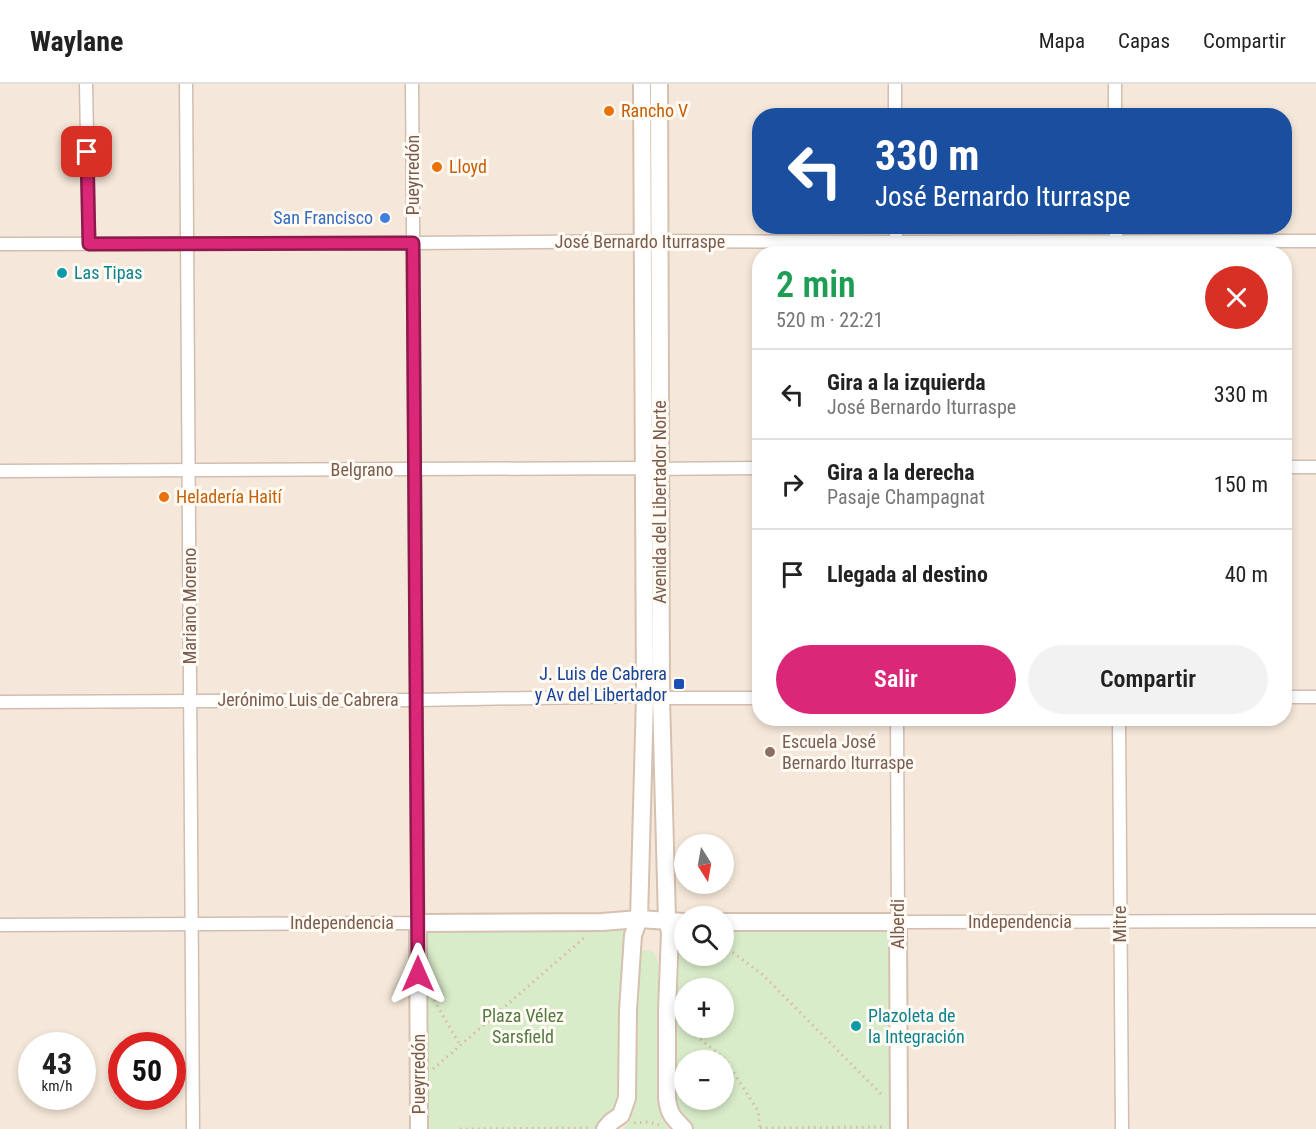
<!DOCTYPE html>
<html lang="es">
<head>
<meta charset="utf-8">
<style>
  :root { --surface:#fff; --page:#f2f2f2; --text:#222; --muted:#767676; --line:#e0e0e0; --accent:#db2777 }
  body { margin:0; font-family:"Roboto Condensed",sans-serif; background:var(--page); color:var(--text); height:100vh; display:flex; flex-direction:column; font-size:22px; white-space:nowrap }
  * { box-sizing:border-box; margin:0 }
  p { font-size:20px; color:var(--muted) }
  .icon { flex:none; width:33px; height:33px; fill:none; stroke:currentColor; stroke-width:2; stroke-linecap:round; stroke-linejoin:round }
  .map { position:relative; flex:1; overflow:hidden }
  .drawer { position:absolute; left:752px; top:162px; width:540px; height:480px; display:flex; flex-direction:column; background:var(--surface); border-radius:24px; box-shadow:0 3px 9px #0003 }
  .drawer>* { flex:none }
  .top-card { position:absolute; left:752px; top:24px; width:540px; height:126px; border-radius:24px; box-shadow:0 3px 9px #0003; background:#1a4fa0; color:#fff; overflow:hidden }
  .needle { width:39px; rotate:169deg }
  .controls { position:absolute; left:674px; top:750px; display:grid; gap:12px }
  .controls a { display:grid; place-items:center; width:60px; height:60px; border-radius:50%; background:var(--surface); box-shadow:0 3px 9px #0003; font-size:30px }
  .speed { position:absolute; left:18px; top:948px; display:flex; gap:12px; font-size:30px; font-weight:700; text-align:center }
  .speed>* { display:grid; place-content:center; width:78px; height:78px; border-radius:50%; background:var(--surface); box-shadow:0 3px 9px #0003; line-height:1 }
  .speed small { font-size:15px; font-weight:400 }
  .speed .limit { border:9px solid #d22; background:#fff; color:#111 }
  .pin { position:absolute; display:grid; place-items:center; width:51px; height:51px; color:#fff; margin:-26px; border-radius:12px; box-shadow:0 3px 9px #0006 }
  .me { position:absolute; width:66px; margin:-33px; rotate:0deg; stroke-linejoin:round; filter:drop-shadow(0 0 4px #0008) }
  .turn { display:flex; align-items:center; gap:21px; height:126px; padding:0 24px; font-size:27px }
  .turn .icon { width:78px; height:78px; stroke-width:2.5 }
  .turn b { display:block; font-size:42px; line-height:51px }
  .round { display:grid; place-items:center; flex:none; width:63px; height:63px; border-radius:32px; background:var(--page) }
  .overview { display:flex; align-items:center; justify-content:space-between; height:102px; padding:0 24px }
  h1 { font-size:36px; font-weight:600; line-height:45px; color:#1e9e55 }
  .primary-button { display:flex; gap:12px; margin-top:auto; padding:12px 24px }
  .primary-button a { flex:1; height:69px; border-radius:36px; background:var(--accent); color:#fff; font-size:24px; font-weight:600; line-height:69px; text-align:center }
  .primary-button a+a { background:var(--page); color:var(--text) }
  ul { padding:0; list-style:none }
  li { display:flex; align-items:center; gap:18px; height:90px; padding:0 24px; border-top:2px solid var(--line) }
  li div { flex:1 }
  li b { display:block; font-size:22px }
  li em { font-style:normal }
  header { display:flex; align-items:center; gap:36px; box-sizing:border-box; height:84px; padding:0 30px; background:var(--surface); border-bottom:2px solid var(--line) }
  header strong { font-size:28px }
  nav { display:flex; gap:33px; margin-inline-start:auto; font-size:21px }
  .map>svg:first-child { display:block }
</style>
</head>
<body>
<header>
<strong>Waylane</strong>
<nav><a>Mapa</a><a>Capas</a><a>Compartir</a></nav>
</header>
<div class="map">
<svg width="1316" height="1045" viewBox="0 0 1316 1045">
  <rect width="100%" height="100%" fill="#fdf6ec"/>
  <!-- residential -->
  <path fill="#f5e8da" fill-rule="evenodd" d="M0 0H1316V1045H0ZM759 32H1284V142H759ZM759 170H1284V634H759ZM684 760H723V800H684ZM684 832H723V872H684ZM684 904H723V944H684ZM32 962H82V1012H32ZM122 962H172V1012H122ZM684 976H723V1016H684Z"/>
  <!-- green -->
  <g fill="#d8ecc9" fill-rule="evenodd">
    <polygon points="639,835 627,1014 605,1045 419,1045 418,839"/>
    <path d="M676 837 684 838V872H723V838H898L899 1045H684L674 1035ZM684 904H723V944H684ZM684 976H723V1016H684Z"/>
    <polygon points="646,866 653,868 658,876 659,1017 664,1038 668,1045 623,1045 630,1036 635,1017 634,879 638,868"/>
  </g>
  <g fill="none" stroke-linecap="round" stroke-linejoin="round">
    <defs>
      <g id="street">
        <polyline points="86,0 89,160"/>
        <polyline points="186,0 193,1045"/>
        <polyline points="895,0 895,32"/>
        <polyline points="1115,0 1115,32"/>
        <polyline points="896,142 896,170"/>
        <polyline points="1116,142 1116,170"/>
        <polyline points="0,160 413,159 643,157 896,158 1316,157"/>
        <polyline points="1284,383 1316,383"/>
        <polyline points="0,387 644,384 646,385 759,384"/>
        <polyline points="1284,613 1316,613"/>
        <polyline points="0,618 416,616 645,612 661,614 759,614"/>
        <polyline points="897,634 898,838 1316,837"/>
        <polyline points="1119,634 1122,1045"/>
        <polyline points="0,841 418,839 412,0"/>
      </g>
      <g id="secondary">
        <path d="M659 0 661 614 667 836 670 848 667 927V1014C669 1031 673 1033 684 1045"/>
        <polyline points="723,838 898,838 899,1045"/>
        <polyline points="419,1045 418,839 602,838 639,835 684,838"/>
        <polyline points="605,1045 611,1038 621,1031 627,1014 628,926 633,851 639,835 645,612 642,0"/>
      </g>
    </defs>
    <!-- street casing -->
    <use href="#street" stroke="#d1beb0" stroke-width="15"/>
    <!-- secondary casing -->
    <use href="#secondary" stroke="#d6c0b0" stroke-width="20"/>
    <!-- path -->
    <g stroke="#d9b8a5" stroke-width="3" stroke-dasharray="1.5 4.5" stroke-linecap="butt">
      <polyline points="723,861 763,891 883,1012"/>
      <polyline points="434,916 460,961"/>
      <polyline points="686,944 725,975 758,1027 760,1043"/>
      <polyline points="433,985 585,853"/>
      <polyline points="634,1039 646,1038 660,1041"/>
      <polyline points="760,1044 884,1043"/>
      <polyline points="460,1045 592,1044"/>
    </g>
    <!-- street -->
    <use href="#street" stroke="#fff" stroke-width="12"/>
    <!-- secondary -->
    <use href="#secondary" stroke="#fff" stroke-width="16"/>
  </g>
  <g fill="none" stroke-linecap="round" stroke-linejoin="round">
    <defs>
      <polyline id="route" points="87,68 89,160 413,159 418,890"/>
    </defs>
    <!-- route casing -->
    <use href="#route" stroke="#8e194d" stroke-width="15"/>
    <!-- route -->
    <use href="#route" stroke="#db2777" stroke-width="10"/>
  </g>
  <!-- markers -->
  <g fill="#e8710a" stroke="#fffaf3" stroke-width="2">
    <circle cx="609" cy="27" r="6"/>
    <circle cx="437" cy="83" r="6"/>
    <circle cx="164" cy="413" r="6"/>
  </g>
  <circle fill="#3f7fe0" stroke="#fffaf3" stroke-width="2" cx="385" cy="134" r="6"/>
  <g fill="#0f9aa8" stroke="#fffaf3" stroke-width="2">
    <circle cx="62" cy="189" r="6"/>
    <circle cx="856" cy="942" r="6"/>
  </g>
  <rect fill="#1a4fb4" stroke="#fffaf3" stroke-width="2" x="673" y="594" width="12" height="12" rx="3"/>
  <circle fill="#8d6e63" stroke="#fffaf3" stroke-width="2" cx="770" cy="668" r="6"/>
  <g text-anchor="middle" stroke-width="6" stroke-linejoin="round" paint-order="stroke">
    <!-- food labels -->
    <g font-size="18" fill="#c56008" stroke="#fffaf3" text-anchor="start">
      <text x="621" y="33">Rancho V</text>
      <text x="449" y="89">Lloyd</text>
      <text x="176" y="419">Heladería Haití</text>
    </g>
    <!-- street labels -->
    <g font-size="18" fill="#7a5c4d" stroke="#fffaf3">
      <text transform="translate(413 91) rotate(-90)" y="6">Pueyrredón</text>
      <text x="640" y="164">José Bernardo Iturraspe</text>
      <text x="362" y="392">Belgrano</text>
      <text transform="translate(660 418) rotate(-90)" y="6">Avenida del Libertador Norte</text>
      <text transform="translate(190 522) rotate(-90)" y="6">Mariano Moreno</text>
      <text x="308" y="622">Jerónimo Luis de Cabrera</text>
      <text x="1020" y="844">Independencia</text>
      <text x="342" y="845">Independencia</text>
      <text transform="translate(898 840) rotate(-90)" y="6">Alberdi</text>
      <text transform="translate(1120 840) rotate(-90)" y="6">Mitre</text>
      <text transform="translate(419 990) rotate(-90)" y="6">Pueyrredón</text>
    </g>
    <!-- shop labels -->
    <g font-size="18" fill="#366cbe" stroke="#fffaf3" text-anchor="end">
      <text x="373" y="140">San Francisco</text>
    </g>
    <!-- culture labels -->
    <g font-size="18" fill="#0d838f" stroke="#fffaf3" text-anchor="start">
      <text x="74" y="195">Las Tipas</text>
      <text x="868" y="938">Plazoleta de<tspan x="868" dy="21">la Integración</tspan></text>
    </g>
    <!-- transit labels -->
    <g font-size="18" fill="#164399" stroke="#fffaf3" text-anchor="end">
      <text x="667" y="596">J. Luis de Cabrera<tspan x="667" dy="21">y Av del Libertador</tspan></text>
    </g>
    <!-- education labels -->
    <g font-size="18" fill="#785e54" stroke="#fffaf3" text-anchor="start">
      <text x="782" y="664">Escuela José<tspan x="782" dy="21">Bernardo Iturraspe</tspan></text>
    </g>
    <!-- park labels -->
    <g font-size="18" fill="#537a41" stroke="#fffaf3">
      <text x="523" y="938">Plaza Vélez<tspan x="523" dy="21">Sarsfield</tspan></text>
    </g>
  </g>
</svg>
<div class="controls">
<a><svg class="needle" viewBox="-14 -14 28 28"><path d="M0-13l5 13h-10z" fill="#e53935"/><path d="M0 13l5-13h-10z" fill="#767676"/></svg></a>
<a><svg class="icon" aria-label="search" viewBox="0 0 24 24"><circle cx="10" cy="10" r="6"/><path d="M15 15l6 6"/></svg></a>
<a>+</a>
<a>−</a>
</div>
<div class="speed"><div>43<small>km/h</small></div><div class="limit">50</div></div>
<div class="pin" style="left:87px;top:68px;background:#d93025"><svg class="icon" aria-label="arrive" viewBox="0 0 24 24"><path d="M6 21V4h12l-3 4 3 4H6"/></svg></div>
<svg class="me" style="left:418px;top:890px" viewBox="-20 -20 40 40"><path d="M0-17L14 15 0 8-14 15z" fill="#db2777" stroke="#fff" stroke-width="4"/></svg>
<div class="top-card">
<div class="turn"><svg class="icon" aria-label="left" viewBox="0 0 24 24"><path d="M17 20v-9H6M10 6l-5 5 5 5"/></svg><div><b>330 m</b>José Bernardo Iturraspe</div></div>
</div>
<section class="drawer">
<div class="overview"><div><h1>2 min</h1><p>520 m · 22:21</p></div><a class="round" style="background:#d93025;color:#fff"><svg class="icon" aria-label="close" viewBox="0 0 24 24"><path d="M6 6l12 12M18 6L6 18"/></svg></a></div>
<ul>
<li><svg class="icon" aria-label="left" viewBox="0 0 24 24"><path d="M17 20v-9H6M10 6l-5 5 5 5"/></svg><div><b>Gira a la izquierda</b><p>José Bernardo Iturraspe</p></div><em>330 m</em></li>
<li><svg class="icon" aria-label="right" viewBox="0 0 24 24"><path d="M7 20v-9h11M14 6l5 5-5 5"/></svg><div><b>Gira a la derecha</b><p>Pasaje Champagnat</p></div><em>150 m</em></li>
<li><svg class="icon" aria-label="arrive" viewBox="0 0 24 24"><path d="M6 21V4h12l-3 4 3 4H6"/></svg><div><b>Llegada al destino</b></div><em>40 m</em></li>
</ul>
<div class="primary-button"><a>Salir</a><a>Compartir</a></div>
</section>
</div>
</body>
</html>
